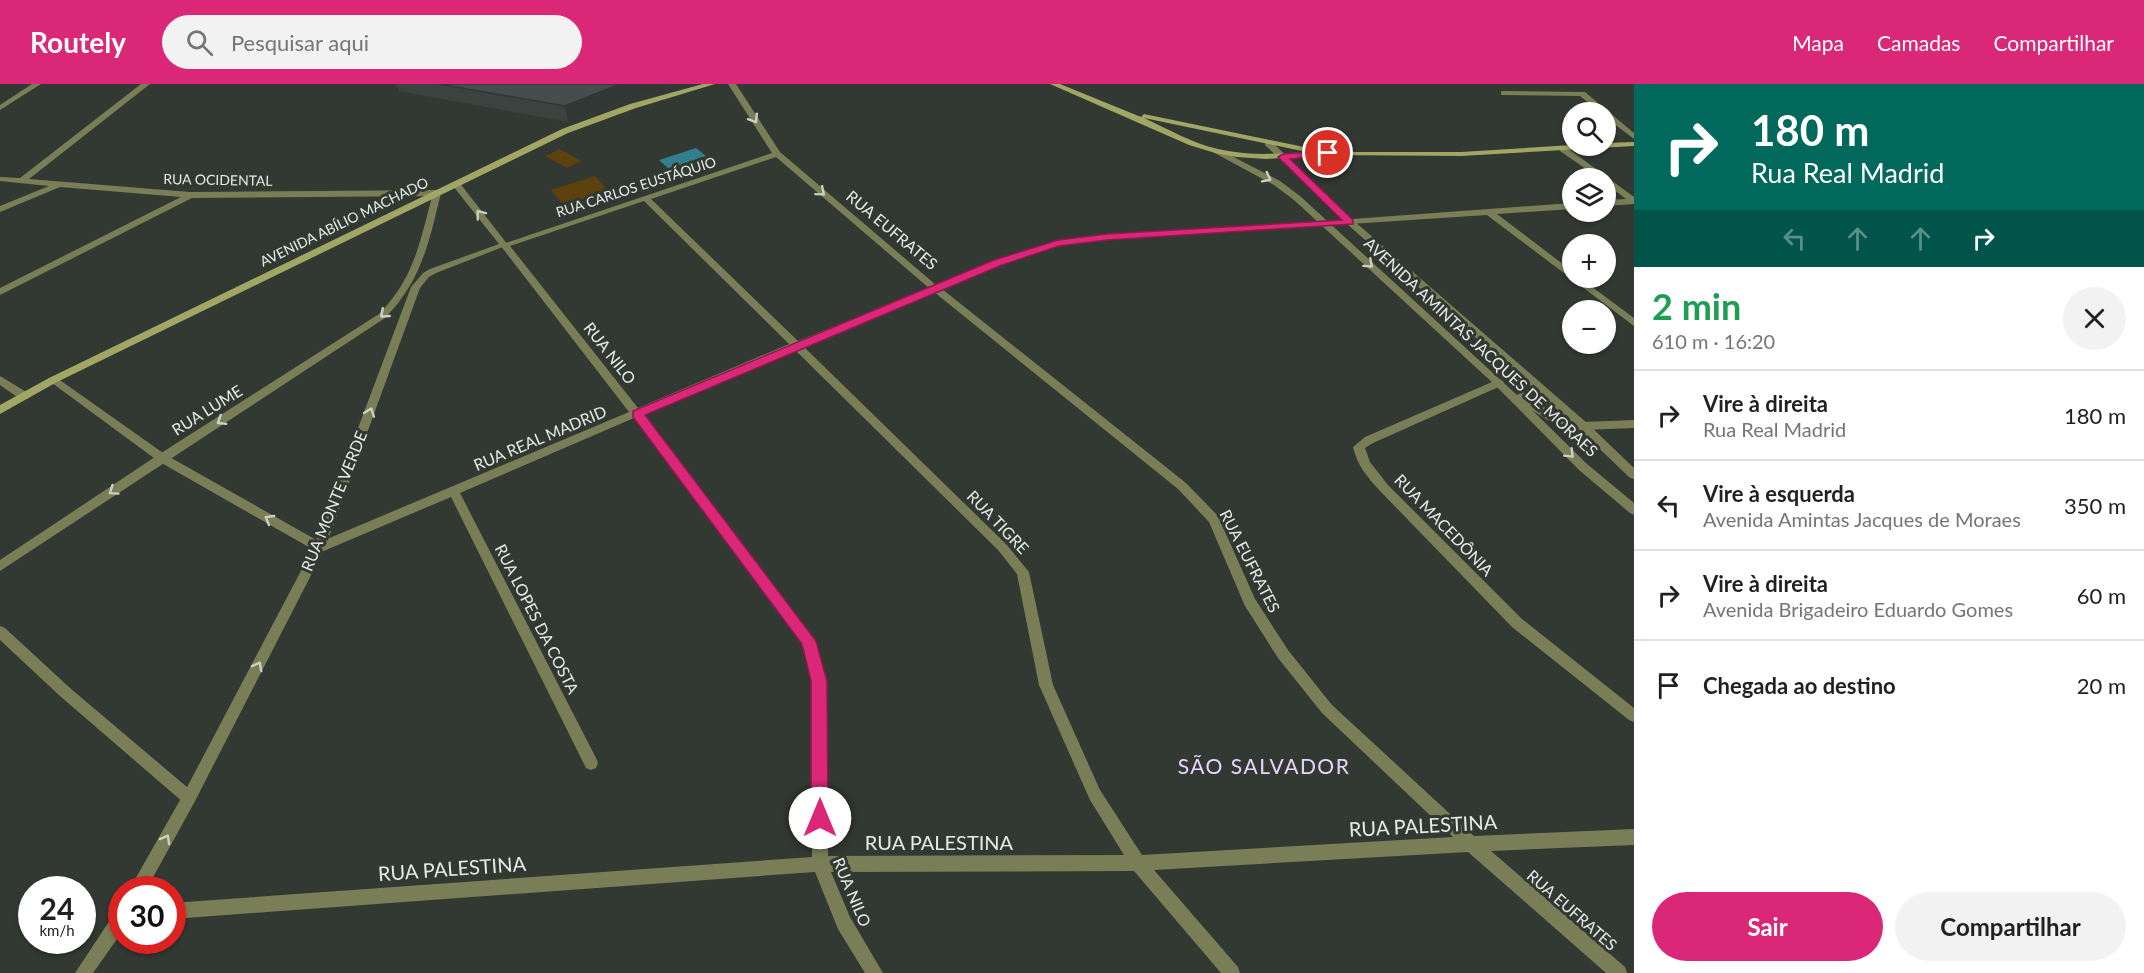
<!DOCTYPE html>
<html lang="pt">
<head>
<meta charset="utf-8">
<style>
  :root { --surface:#fff; --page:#f2f2f2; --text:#202124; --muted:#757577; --line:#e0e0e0; --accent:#db2777 }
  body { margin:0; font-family:Lato,sans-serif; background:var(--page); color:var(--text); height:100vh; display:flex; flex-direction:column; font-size:22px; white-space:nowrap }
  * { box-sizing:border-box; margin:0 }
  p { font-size:20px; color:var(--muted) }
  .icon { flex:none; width:33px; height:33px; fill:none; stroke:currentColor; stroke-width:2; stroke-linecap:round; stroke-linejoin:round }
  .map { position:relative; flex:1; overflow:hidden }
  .panel { display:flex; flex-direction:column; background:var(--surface); width:510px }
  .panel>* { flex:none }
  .top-card { background:#00695c; color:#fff; overflow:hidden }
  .buttons { position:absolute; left:1562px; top:18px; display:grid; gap:12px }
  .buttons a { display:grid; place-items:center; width:54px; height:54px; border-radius:50%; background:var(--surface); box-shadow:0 2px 4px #0004; font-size:30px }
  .speed { position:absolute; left:18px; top:792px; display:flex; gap:12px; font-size:30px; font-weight:700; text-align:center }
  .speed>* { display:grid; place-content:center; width:78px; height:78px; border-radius:50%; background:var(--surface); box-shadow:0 2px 4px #0004; line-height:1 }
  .speed small { font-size:15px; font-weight:400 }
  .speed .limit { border:9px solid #d22; background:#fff; color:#111 }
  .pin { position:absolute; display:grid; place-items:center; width:51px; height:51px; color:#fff; margin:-26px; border:3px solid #fff; border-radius:50%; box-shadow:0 2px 6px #0007 }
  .me { position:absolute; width:66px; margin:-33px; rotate:0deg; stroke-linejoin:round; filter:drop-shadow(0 0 4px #0008) }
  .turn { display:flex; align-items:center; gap:21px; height:126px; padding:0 18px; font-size:27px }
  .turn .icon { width:78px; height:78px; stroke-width:2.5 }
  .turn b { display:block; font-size:42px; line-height:51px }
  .lanes { display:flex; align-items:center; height:57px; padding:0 18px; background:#0003; justify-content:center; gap:30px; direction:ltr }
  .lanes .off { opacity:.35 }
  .round { display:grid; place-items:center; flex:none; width:63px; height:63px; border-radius:32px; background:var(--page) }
  .head { display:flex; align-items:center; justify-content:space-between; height:102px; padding:0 18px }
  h1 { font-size:36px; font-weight:700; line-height:45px; color:#1e9e55 }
  .primary-button { display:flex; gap:12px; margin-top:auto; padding:12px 18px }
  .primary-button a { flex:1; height:69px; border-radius:36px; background:var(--accent); color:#fff; font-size:24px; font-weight:700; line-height:69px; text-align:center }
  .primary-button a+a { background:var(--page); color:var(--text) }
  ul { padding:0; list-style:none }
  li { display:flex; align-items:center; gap:18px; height:90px; padding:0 18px; border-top:2px solid var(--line) }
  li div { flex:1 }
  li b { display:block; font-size:22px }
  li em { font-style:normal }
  header { display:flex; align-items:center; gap:36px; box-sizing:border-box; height:84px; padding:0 30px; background:var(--accent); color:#fff }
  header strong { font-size:28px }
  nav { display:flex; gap:33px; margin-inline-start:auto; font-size:21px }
  .search { width:420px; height:54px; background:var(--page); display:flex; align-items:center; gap:15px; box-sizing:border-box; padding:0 21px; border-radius:33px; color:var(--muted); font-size:22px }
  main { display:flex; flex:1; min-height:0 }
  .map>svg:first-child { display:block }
</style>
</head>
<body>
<header>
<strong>Routely</strong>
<div class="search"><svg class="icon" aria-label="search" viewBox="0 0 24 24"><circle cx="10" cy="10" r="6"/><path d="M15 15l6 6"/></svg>Pesquisar aqui</div>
<nav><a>Mapa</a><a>Camadas</a><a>Compartilhar</a></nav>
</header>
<main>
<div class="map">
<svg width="1634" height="889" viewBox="0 0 1634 889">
  <rect width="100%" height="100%" fill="#323832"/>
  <!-- green -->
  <g fill="#5c420c">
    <polygon points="560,65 581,77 567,84 545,72"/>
    <polygon points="595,92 608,107 563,121 551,106"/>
  </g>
  <!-- water -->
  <polygon fill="#32808d" points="696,64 706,72 669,85 659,76"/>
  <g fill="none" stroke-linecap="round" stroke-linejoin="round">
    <!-- minor -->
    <g fill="#7a7e56" fill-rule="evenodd">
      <polygon points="32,0 41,0 0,26 0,21"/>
      <polygon points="141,0 150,0 29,95 190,108 437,106 441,109 437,112 192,114 0,211 0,204 181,113 60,103 0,128 0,122 49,102 0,97 0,93 20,94"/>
      <path d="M728 0H736L780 68 936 201 995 177 1058 156 1107 150 1325 137 1572 119V125L1497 130 1572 187V194H1580L1634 234V242L1487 131 1107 156 1059 162 1001 181 942 205 1186 399 1218 432 1255 515 1288 566 1332 621 1474 752 1634 745V761L1491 767 1625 883 1627 889H1606L1468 768 1154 786 1238 883 1240 889H1221L1134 787 831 788 850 833 883 889H865L838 845 815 788 172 835V819L812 773V597L802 559 634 334 460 409 596 674 598 679 596 684 591 686 586 684 451 413 319 469 158 377 48 296 53 292 57 294 166 371 320 458 629 328 500 161 772 69ZM776 73 929 204 798 257 651 115ZM644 117 789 260 638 324 510 162ZM934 208 1178 405 1209 438 1245 522 1278 574 1322 629 1453 753 1142 771 1100 706 1053 601 1029 488 1006 460 803 262ZM794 265 998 466 1017 490 1039 601 1090 716 1124 771 828 772 826 597 815 557 643 330Z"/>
      <polygon points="1501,7 1585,8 1634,49 1634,55 1605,33 1605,28 1600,28 1580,12 1504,11 1501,11"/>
      <polygon points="1560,63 1566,63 1634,113 1634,120 1605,122 1605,116 1626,115 1605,99 1605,94 1599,94 1560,67"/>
      <polygon points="0,292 28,309 29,312 28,315 20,315 0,301"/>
      <path d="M1499 295 1503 297 1504 299 1503 301 1373 359 1365 364 1370 378 1388 401 1522 535 1634 624V638L1629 636 1512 543 1380 407C1368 394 1357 381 1353 363L1365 353Z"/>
      <polygon points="1634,336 1634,344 1583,346 1578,342 1583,338"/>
      <polygon points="0,542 5,544 70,604 194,709 196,714 194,719 189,721 184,719 60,612 0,556"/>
    </g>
    <!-- tertiary -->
    <g fill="#7a7e56" fill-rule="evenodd">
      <polygon points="1265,57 1271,57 1353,136 1587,339 1634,384 1634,395 1630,394 1580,346 1552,339 1532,326 1587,380 1634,419 1634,431 1630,429 1579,386 1495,301 1294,116 1274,101 1211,67 1218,65 1280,97 1300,112 1517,311 1522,308 1526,309 1553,330 1570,337 1347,140 1265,61"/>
      <polygon points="453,98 459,98 508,161 436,189 429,193 420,204 325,464 194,719 146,806 129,806 184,709 313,464 411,203 423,189 430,185 499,160 453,102"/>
      <path d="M437 106 441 109C429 158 422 196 385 234L0 487V476L158 371 379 230C415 193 420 157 433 109Z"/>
      <polygon points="122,825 122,848 93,889 75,889 116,827"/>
    </g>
    <!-- secondary -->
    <g fill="#a1a664" fill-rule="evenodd">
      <polygon points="703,0 715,0 636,24 568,49 57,298 0,330 0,321 49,294 562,45 630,20"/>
      <path d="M1050 0H1060L1141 33 1144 30 1309 64H1312V68H1461L1572 61 1605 62V59L1634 58V62L1461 72 1328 71 1266 75 1236 73 1215 69 1189 61ZM1144 34 1307 68C1277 70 1247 72 1218 65 1192 59 1168 45 1144 34Z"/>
    </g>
  </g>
  <!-- wall -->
  <polygon fill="#3b4341" points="396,0 680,0 629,12 568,38 399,7"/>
  <!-- shaded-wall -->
  <polygon fill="#303735" points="620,0 680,0 629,12 568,38 565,22"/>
  <!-- building -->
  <polygon fill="#454e4c" stroke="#303735" stroke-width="1.5" points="439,0 620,0 565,22"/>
  <!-- one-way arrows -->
  <defs><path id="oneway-chevron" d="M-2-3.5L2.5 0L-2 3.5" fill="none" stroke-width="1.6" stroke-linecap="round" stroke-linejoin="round" transform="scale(1.5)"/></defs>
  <g stroke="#ccd0c3">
    <use href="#oneway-chevron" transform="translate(754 35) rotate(58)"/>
    <use href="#oneway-chevron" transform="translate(1267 94) rotate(27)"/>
    <use href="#oneway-chevron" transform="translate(821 108) rotate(40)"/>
    <use href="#oneway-chevron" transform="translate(480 130) rotate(-128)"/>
    <use href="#oneway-chevron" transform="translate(1369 180) rotate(42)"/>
    <use href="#oneway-chevron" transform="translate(384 230) rotate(139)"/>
    <use href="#oneway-chevron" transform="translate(370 328) rotate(-70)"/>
    <use href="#oneway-chevron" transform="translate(221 337) rotate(148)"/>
    <use href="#oneway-chevron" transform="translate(1570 370) rotate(45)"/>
    <use href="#oneway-chevron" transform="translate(113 407) rotate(146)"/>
    <use href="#oneway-chevron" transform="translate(269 435) rotate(-150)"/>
    <use href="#oneway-chevron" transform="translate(258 582) rotate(-62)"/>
    <use href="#oneway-chevron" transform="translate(166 755) rotate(-61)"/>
  </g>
  <!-- route -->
  <polygon fill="#db2777" stroke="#8e194d" stroke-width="1.5" points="1328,67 1331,68 1331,71 1290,75 1353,136 1353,140 1107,156 1059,162 1002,181 645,331 816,557 827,597 828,734 826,740 820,743 814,740 811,734 811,597 802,560 633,333 633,327 994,176 1058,156 1107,150 1342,136 1278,73 1283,70"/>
  <g text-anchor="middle" stroke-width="6" stroke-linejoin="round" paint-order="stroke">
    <!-- far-street labels -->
    <g font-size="14" fill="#e7ebe7" stroke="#323832">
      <text transform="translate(218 96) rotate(1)" y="5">RUA OCIDENTAL</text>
      <text transform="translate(636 103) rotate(-18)" y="5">RUA CARLOS EUSTÁQUIO</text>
      <text transform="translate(344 138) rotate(-26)" y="5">AVENIDA ABÍLIO MACHADO</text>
    </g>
    <!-- street labels -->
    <g font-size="16" fill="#e7ebe7" stroke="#323832">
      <text transform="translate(892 146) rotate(40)" y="6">RUA EUFRATES</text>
      <text transform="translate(1481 263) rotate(43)" y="6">AVENIDA AMINTAS JACQUES DE MORAES</text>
      <text transform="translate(610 269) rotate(52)" y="6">RUA NILO</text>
      <text transform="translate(207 326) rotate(-32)" y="6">RUA LUME</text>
      <text transform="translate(540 354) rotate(-23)" y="6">RUA REAL MADRID</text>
      <text transform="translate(334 417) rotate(-68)" y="6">RUA MONTE VERDE</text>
      <text transform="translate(998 438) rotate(46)" y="6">RUA TIGRE</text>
      <text transform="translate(1444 441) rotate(46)" y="6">RUA MACEDÔNIA</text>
      <text transform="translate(1250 477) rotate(63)" y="6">RUA EUFRATES</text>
      <text transform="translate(537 535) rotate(63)" y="6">RUA LOPES DA COSTA</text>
      <text transform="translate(852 808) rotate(67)" y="6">RUA NILO</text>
      <text transform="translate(1572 826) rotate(41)" y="6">RUA EUFRATES</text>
    </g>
    <!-- near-street labels -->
    <g font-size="20" fill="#e7ebe7" stroke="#323832">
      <text transform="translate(1423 742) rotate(-3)" y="7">RUA PALESTINA</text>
      <text x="939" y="766">RUA PALESTINA</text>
      <text transform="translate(452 785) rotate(-4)" y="7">RUA PALESTINA</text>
    </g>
    <!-- near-neighbourhood labels -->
    <g font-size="21" letter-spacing="1.5" fill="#e9d4fe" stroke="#323832">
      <text x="1264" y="690">SÃO SALVADOR</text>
    </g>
  </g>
</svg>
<div class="buttons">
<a><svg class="icon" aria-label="search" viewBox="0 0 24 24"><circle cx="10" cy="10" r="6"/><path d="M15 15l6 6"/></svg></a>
<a><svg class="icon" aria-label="layers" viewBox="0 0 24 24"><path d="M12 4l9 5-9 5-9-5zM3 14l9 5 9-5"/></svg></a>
<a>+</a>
<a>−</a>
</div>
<div class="speed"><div>24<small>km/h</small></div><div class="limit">30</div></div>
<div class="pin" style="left:1328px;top:69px;background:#d93025"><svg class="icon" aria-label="arrive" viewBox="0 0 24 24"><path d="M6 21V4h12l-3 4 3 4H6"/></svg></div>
<svg class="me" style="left:820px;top:734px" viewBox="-20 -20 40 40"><circle r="19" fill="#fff"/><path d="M0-13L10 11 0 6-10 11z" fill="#db2777"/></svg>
</div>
<section class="panel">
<div class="top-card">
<div class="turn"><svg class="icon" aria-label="right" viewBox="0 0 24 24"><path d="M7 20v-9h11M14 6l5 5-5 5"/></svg><div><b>180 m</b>Rua Real Madrid</div></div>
<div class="lanes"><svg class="icon off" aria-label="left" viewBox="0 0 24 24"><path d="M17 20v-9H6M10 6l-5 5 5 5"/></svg><svg class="icon off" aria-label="ahead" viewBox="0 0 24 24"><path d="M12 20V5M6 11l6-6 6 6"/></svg><svg class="icon off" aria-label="ahead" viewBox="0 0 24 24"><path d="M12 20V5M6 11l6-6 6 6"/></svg><svg class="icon" aria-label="right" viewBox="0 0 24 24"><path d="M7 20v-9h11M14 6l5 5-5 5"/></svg></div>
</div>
<div class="head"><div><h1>2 min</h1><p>610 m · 16:20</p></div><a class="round"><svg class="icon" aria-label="close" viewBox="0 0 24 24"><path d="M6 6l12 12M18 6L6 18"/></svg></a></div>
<ul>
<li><svg class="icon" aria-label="right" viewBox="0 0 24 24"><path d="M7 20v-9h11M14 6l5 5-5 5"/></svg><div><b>Vire à direita</b><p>Rua Real Madrid</p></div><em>180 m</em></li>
<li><svg class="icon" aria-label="left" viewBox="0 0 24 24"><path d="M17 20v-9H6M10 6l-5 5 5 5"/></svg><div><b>Vire à esquerda</b><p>Avenida Amintas Jacques de Moraes</p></div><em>350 m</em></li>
<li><svg class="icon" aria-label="right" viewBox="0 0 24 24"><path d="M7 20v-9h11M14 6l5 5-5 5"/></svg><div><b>Vire à direita</b><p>Avenida Brigadeiro Eduardo Gomes</p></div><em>60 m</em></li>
<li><svg class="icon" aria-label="arrive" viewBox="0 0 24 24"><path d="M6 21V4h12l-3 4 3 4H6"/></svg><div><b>Chegada ao destino</b></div><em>20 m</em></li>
</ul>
<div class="primary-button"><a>Sair</a><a>Compartilhar</a></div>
</section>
</main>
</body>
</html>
